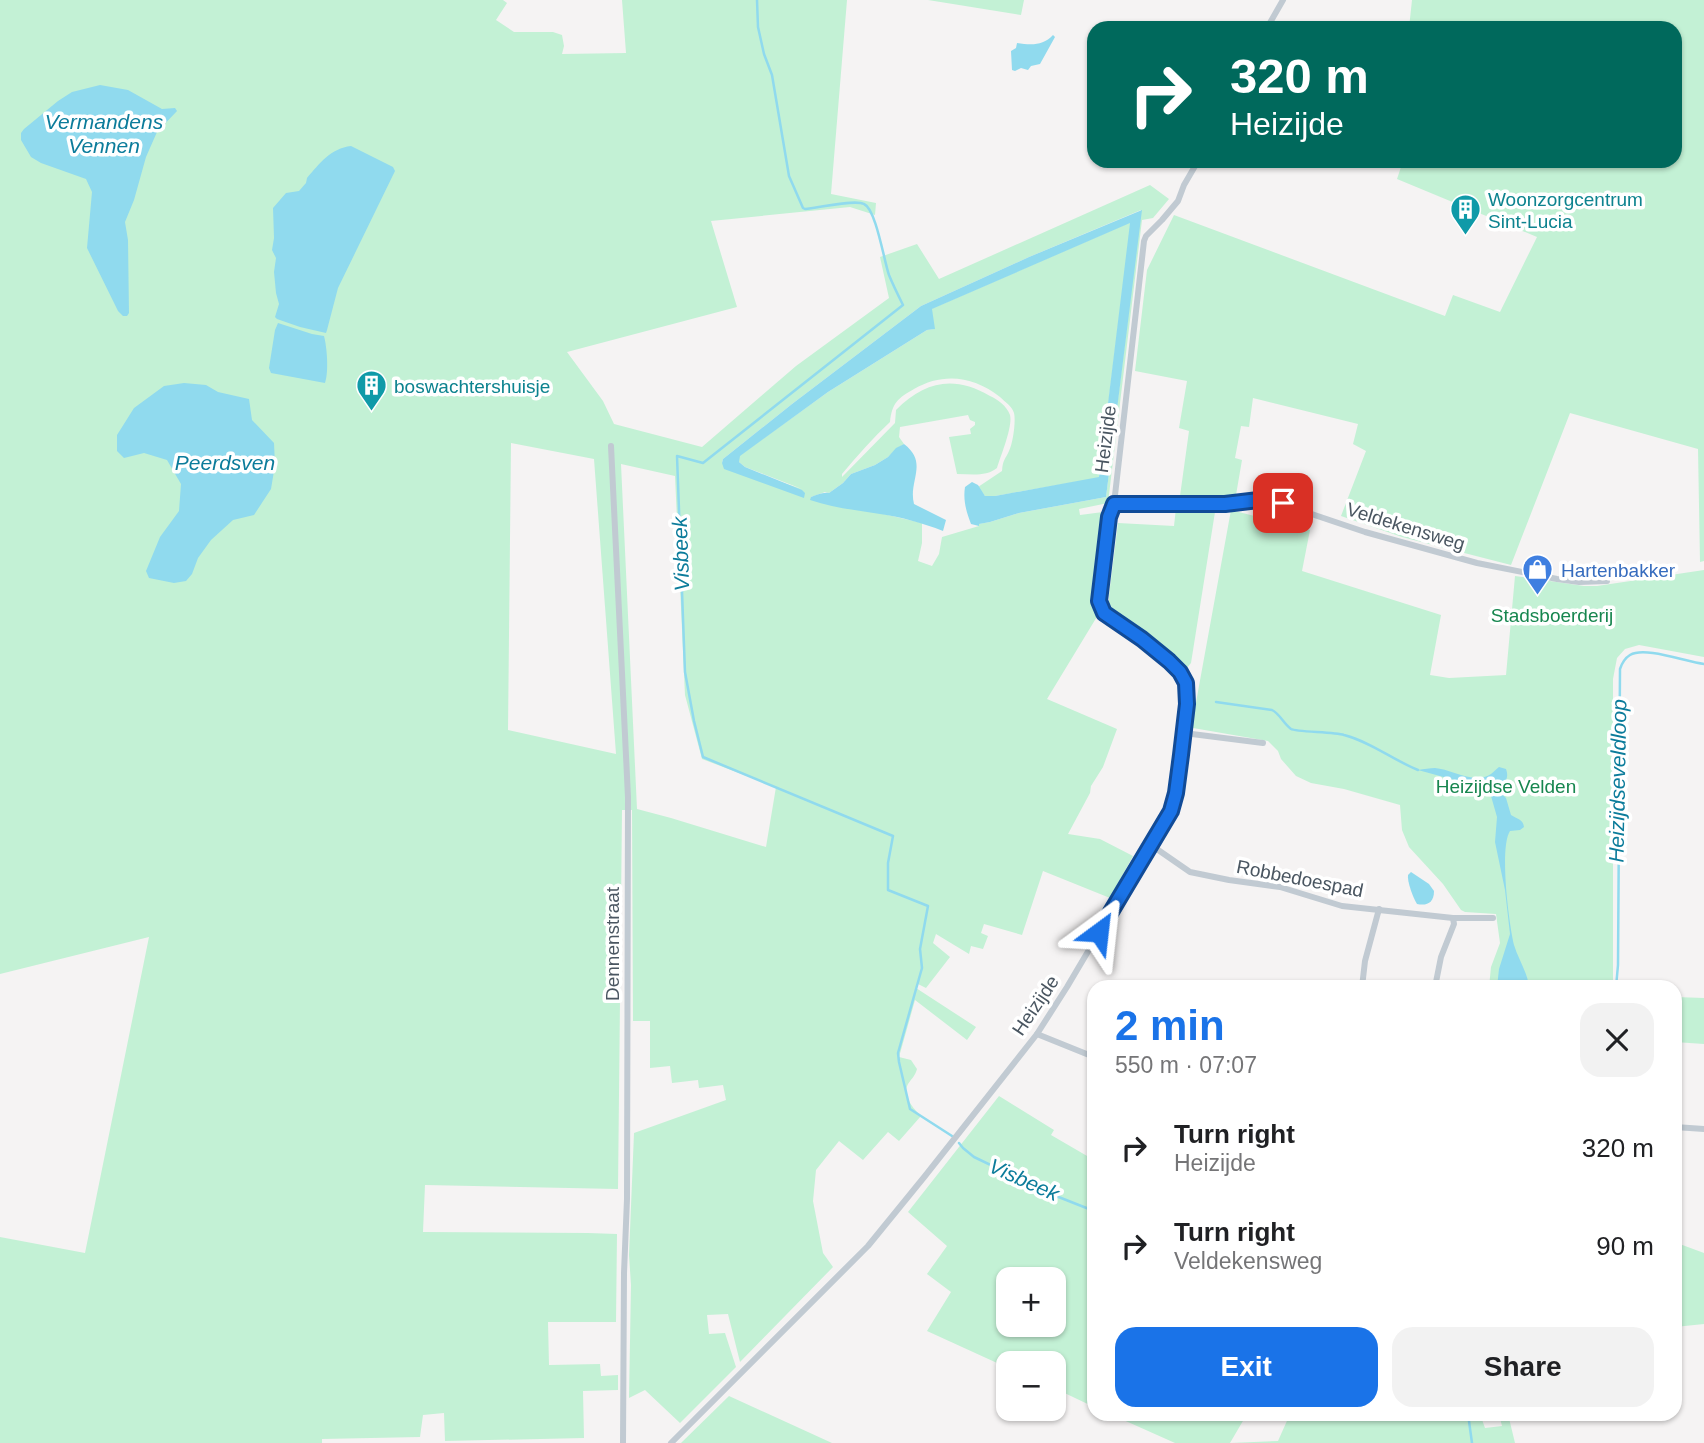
<!DOCTYPE html>
<html lang="en">
<head>
<meta charset="utf-8">
<style>
  :root { --surface:#fff; --page:#f2f2f2; --text:#202124; --muted:#757577; --accent:#1a73e8 }
  body { margin:0; font-family:Arial,sans-serif; background:var(--page); color:var(--text); height:100vh; display:flex; flex-direction:column; font-size:26px; white-space:nowrap }
  * { box-sizing:border-box; margin:0 }
  p { font-size:23px; color:var(--muted) }
  .icon { flex:none; width:38px; height:38px; fill:none; stroke:currentColor; stroke-width:2; stroke-linecap:round; stroke-linejoin:round }
  .map { position:relative; flex:1; overflow:hidden }
  .panel { position:absolute; left:1087px; top:980px; width:595px; height:441px; display:flex; flex-direction:column; background:var(--surface); border-radius:21px; box-shadow:0 2px 5px #0004 }
  .panel>* { flex:none }
  .top-card { position:absolute; left:1087px; top:21px; width:595px; height:147px; border-radius:21px; box-shadow:0 2px 5px #0004; background:#00695c; color:#fff; overflow:hidden }
  .fabs { position:absolute; left:996px; top:1267px; display:grid; gap:14px }
  .fabs a { display:grid; place-items:center; width:70px; height:70px; border-radius:14px; background:var(--surface); box-shadow:0 2px 5px #0004; font-size:35px }
  .pin { position:absolute; display:grid; place-items:center; width:60px; height:60px; color:#fff; margin:-30px; border-radius:14px; box-shadow:0 4px 10px #0006 }
  .me { position:absolute; width:77px; margin:-38px; rotate:30deg; stroke-linejoin:round; filter:drop-shadow(0 0 5px #0008) }
  .turn { display:flex; align-items:center; gap:24px; height:147px; padding:0 28px; font-size:32px }
  .turn .icon { width:91px; height:91px; stroke-width:2.5 }
  .turn b { display:block; font-size:49px; line-height:60px }
  .round { display:grid; place-items:center; flex:none; width:74px; height:74px; border-radius:21px; background:var(--page) }
  .headline { display:flex; align-items:center; justify-content:space-between; height:119px; padding:0 28px }
  h1 { font-size:42px; font-weight:600; line-height:52px; color:var(--accent) }
  .action { display:flex; gap:14px; margin-top:auto; padding:14px 28px }
  .action a { flex:1; height:80px; border-radius:21px; background:var(--accent); color:#fff; font-size:28px; font-weight:600; line-height:80px; text-align:center }
  .action a+a { background:var(--page); color:var(--text) }
  ul { padding:0; list-style:none }
  li { display:flex; align-items:center; gap:21px; height:98px; padding:0 28px }
  li div { flex:1 }
  li b { display:block; font-size:26px }
  li em { font-style:normal }
  .map>svg:first-child { display:block }
</style>
</head>
<body>
<div class="map">
<svg width="1704" height="1443" viewBox="0 0 1704 1443">
  <rect width="100%" height="100%" fill="#f5f3f3"/>
  <!-- green -->
  <g fill="#c3f1d5" fill-rule="evenodd">
    <path d="M0 0H503L507 3 496 20 514 32H553L562 35 564 46 562 54 626 53 622 0H847L831 194 876 203 875 215 850 207 711 221 737 307 567 352 603 401 614 424 702 447 796 366 889 298 880 257 917 244 939 279 1150 185 1169 199 1153 218 1142 220 1108 503 1079 509 1080 515 1103 512 1092 599 1098 615 1047 699 1117 729 1103 767 1091 786 1090 793 1068 834 1100 839 1133 856 1110 898 1043 871 1022 935 984 924 981 933 988 936 983 949 971 946 969 954 936 934 933 943 950 957 926 988 918 984 916 988 976 1027 967 1040 915 1000 899 1057 911 1060 917 1069C915 1076 912 1078 908 1084 902 1096 913 1108 921 1116L899 1141 888 1132 863 1160 839 1141 816 1170 813 1201 823 1253 833 1267 740 1362 728 1314 707 1315 709 1334 725 1333 736 1367 680 1423 645 1390 629 1398 631 1285 629 1255 634 1133 726 1100 723 1085 699 1088 698 1080 672 1083 670 1066 650 1068V1021H633L632 810H622L618 1189 425 1185 423 1232 588 1233 617 1234 616 1322H548L549 1365 600 1364 601 1376 618 1375V1390L583 1391 584 1438 445 1441 444 1413 423 1415 420 1437 322 1439V1443H0V1237L85 1253 149 937 0 974ZM1141 210 1106 497 1019 513 990 522 978 524 979 526 942 537 939 554 932 566 918 561 922 543V523L811 497 825 492 829 493 843 483 851 474 875 465 888 457 896 449 904 444 899 437 900 427 968 415 970 420 975 422V425L970 429 971 434 949 437 957 474C971 474 986 477 997 468 1001 455 1013 426 1010 415 1007 406 997 399 990 396 954 375 925 381 896 410L895 423 842 477V474C857 456 873 438 890 422 892 403 898 398 914 389 943 372 974 376 1000 397 1005 402 1012 406 1014 413 1016 421 1013 443 1009 451 1005 460 1003 459 1002 471L978 487 985 496H995L1099 478 1131 222 931 309 934 329 927 330 828 392 739 456V462L745 467 802 489 722 463 723 459 792 404 921 306 1029 257ZM511 443 594 459 616 754 508 730ZM621 464 675 476 685 695 702 759 776 787 766 847 671 818 637 809Z"/>
    <polygon points="928,0 1024,0 1021,15"/>
    <polygon points="1412,0 1704,0 1704,561 1700,562 1698,449 1570,413 1511,565 1402,537 1341,516 1366,451 1353,444 1358,424 1253,398 1249,427 1241,426 1235,458 1242,460 1236,495 1180,496 1189,431 1179,428 1187,381 1135,371 1147,270 1174,215 1445,316 1453,295 1500,312 1537,237 1397,179 1403,161 1675,161 1675,28 1409,28"/>
    <polygon points="1176,508 1215,512 1191,663 1186,669 1180,662 1114,610 1109,604 1109,595 1118,523 1174,526"/>
    <polygon points="1231,510 1310,530 1302,571 1441,615 1430,675 1449,678 1506,675 1515,576 1584,586 1597,586 1704,570 1704,657 1639,645 1625,649 1617,658 1613,679 1613,987 1489,987 1491,967 1500,943 1496,914 1465,912 1461,910 1443,884 1409,847 1402,830 1400,805 1344,789 1311,783 1296,776 1281,759 1278,751 1268,741 1193,728 1193,719"/>
    <polygon points="1676,997 1704,998 1704,1044 1675,1042"/>
    <path d="M999 1096 1054 1130 1051 1135 1094 1160V1407L1054 1388V1363H1008V1368L927 1331 951 1292 927 1274 947 1246 908 1212ZM1008 1279H1054V1325H1008Z"/>
    <polygon points="1675,1213 1677,1213 1677,1243 1704,1253 1704,1324 1675,1327"/>
    <polygon points="729,1396 832,1443 681,1443"/>
    <polygon points="1110,1414 1247,1414 1230,1443 1278,1441 1290,1414 1480,1414 1485,1428 1502,1426 1499,1414 1508,1414 1515,1443 1175,1443"/>
  </g>
  <!-- water -->
  <g fill="#90daee">
    <path d="M1053 35 1055 37 1040 64 1031 66 1028 70 1021 68 1015 71 1012 70 1011 51 1016 48 1017 43C1031 45 1043 46 1053 35Z"/>
    <polygon points="100,85 128,90 162,109 175,108 177,111 157,132 146,157 134,200 125,222 128,240 129,313 127,316 123,316 118,311 87,248 92,192 86,179 41,163 31,157 21,140 21,133 24,129 58,101 72,92"/>
    <path d="M351 146 393 167 395 171 338 288 327 330 326 333 300 327 277 319 275 317 279 304 276 293 274 272 276 258 272 250 274 238 273 208 286 193 299 191 306 183 307 178C319 164 331 148 351 146Z"/>
    <path d="M1142 210 1106 497 1019 513 990 522 979 524V526L971 524C966 511 963 500 965 487L972 482 978 485 985 496H995L1099 477 1130 223 932 309 935 329 927 330 828 392 740 456 739 462 745 467 802 490 805 493 804 498 724 469 722 463 723 459 792 404 921 306 1029 257Z"/>
    <path d="M278 323 312 334 324 336C327 347 329 372 325 383L271 373 269 368 275 330Z"/>
    <polygon points="184,383 206,385 218,392 249,399 252,420 274,443 275,465 271,489 254,515 233,520 211,540 198,558 192,574 186,581 174,583 149,578 146,571 160,537 179,511 181,484 167,460 144,453 124,458 117,451 117,435 134,408 164,386"/>
    <path d="M904 444C929 463 908 481 914 504L946 520 943 531C923 523 901 517 880 514 856 510 833 508 810 500L811 497C817 495 822 492 829 493L843 483 851 474 875 465 888 457 896 448Z"/>
    <path d="M1499 767 1506 769C1510 780 1503 783 1499 791L1506 798 1511 815C1517 819 1523 819 1524 827L1520 830 1510 831C1499 848 1509 924 1514 945 1518 959 1528 973 1529 987H1497L1499 969 1510 934 1505 890 1495 842 1497 817 1491 796 1469 784 1418 770C1424 769 1430 768 1435 768 1451 769 1475 785 1491 774 1494 772 1496 769 1499 767Z"/>
    <path d="M1411 872 1429 884 1434 891C1434 903 1427 906 1417 904 1413 898 1407 881 1408 875Z"/>
  </g>
  <g fill="none" stroke-linecap="round" stroke-linejoin="round">
    <!-- stream -->
    <g stroke="#90daee" stroke-width="2.5">
      <path d="M757 0 758 27 764 54 772 75 789 176 803 208 805 209C818 208 855 199 864 204 876 209 884 261 889 275 893 285 898 295 903 305L703 463 677 456 685 672 694 721 703 757 893 836 888 863V890L928 906 920 949 922 968 920 975 898 1053 899 1062 910 1109 952 1136"/>
      <path d="M1216 702 1272 710C1280 714 1283 723 1291 729 1296 732 1334 732 1344 735 1371 742 1393 760 1418 770"/>
      <path d="M1616 987 1618 965 1620 669C1622 663 1625 658 1630 655 1645 646 1686 662 1704 664"/>
      <polyline points="959,1143 963,1148 974,1157 1051,1194 1094,1211"/>
      <polyline points="1468,1414 1472,1443"/>
    </g>
    <!-- street -->
    <g stroke="#c1cad2" stroke-width="6">
      <polyline points="1267,28 1283,0"/>
      <polyline points="611,446 628,797 627,1199 624,1273 623,1443"/>
      <polyline points="1114,504 1225,504 1237,501 1267,499 1365,532 1477,563 1557,579 1579,582 1607,581"/>
      <polyline points="1184,733 1263,743"/>
      <polyline points="1151,845 1190,872 1229,880 1280,887 1342,906 1453,918 1493,918"/>
      <polyline points="1362,987 1365,961 1379,909"/>
      <polyline points="1435,987 1441,957 1454,924 1453,918"/>
      <polyline points="1037,1034 1094,1057"/>
      <polyline points="1675,1127 1704,1129"/>
      <path d="M671 1443 868 1246 925 1176 1037 1034 1067 987 1171 811C1178 786 1194 699 1183 676 1176 661 1156 650 1143 640 1132 632 1109 622 1103 611 1101 608 1101 604 1099 601L1109 517 1114 504 1144 241 1146 236 1162 220 1178 201 1184 185 1198 161"/>
    </g>
  </g>
  <g fill="none" stroke-linecap="round" stroke-linejoin="round">
    <defs>
      <polyline id="route" points="1099,932 1171,811 1176,793 1181,755 1187,704 1186,683 1180,672 1169,661 1142,639 1104,613 1099,601 1109,517 1114,504 1225,504 1267,499 1283,503"/>
    </defs>
    <!-- route casing -->
    <use href="#route" stroke="#114b97" stroke-width="18"/>
    <!-- route -->
    <use href="#route" stroke="#1a73e8" stroke-width="12"/>
  </g>
  <!-- icons -->
  <defs>
    <symbol id="building-pin" viewBox="-11 -11 22 30"><path d="M0 17L-7.5 6A9.5 9.5 0 1 1 7.5 6Z" fill="#0f9aa8" stroke="#fff"/><path d="M-4-6H4V6H1V3H-1V6H-4ZM-2.5-4.3h1.7v1.8h-1.7ZM.8-4.3h1.7v1.8H.8ZM-2.5-1h1.7V.8h-1.7ZM.8-1h1.7V.8H.8Z" fill="#fff"/></symbol>
    <symbol id="shop-pin" viewBox="-11 -11 22 30"><path d="M0 17L-7.5 6A9.5 9.5 0 1 1 7.5 6Z" fill="#3f7fe0" stroke="#fff"/><path d="M-5-2.5h2.3a2.7 3.5 0 0 1 5.4 0H5L5.5 6h-11ZM-1.5-2.5h3a1.5 2.3 0 0 0-3 0Z" fill="#fff"/></symbol>
  </defs>
  <g fill-rule="evenodd">
    <use href="#building-pin" x="1448" y="192" width="35" height="47"/>
    <use href="#building-pin" x="354" y="368" width="35" height="47"/>
    <use href="#shop-pin" x="1520" y="552" width="35" height="47"/>
  </g>
  <g text-anchor="middle" stroke-width="7" stroke-linejoin="round" paint-order="stroke">
    <!-- culture labels -->
    <g font-size="19" fill="#0d838f" stroke="#fff" text-anchor="start">
      <text x="1488" y="206">Woonzorgcentrum<tspan x="1488" dy="22">Sint-Lucia</tspan></text>
      <text x="394" y="393">boswachtershuisje</text>
    </g>
    <!-- street labels -->
    <g font-size="19" fill="#4a5661" stroke="#fff">
      <text transform="translate(1105 439) rotate(-83)" y="7">Heizijde</text>
      <text transform="translate(1406 526) rotate(17)" y="7">Veldekensweg</text>
      <text transform="translate(1300 878) rotate(11)" y="7">Robbedoespad</text>
      <text transform="translate(612 944) rotate(-90)" y="7">Dennenstraat</text>
      <text transform="translate(1035 1005) rotate(-56)" y="7">Heizijde</text>
    </g>
    <!-- shop labels -->
    <g font-size="19" fill="#366cbe" stroke="#fff" text-anchor="start">
      <text x="1561" y="577">Hartenbakker</text>
    </g>
    <!-- park labels -->
    <g font-size="19" fill="#17864f" stroke="#fff">
      <text x="1552" y="622">Stadsboerderij</text>
      <text x="1506" y="793">Heizijdse Velden</text>
    </g>
    <!-- water labels -->
    <g font-size="21" font-style="italic" fill="#0c7c9b" stroke="#fff">
      <text x="104" y="129">Vermandens<tspan x="104" dy="24">Vennen</tspan></text>
      <text x="225" y="470">Peerdsven</text>
      <text transform="translate(681 554) rotate(-92)" y="7">Visbeek</text>
      <text transform="translate(1618 781) rotate(-89)" y="7">Heizijdseveldloop</text>
      <text transform="translate(1024 1180) rotate(24)" y="7">Visbeek</text>
    </g>
  </g>
</svg>
<div class="fabs">
<a>+</a>
<a>−</a>
</div>
<div class="pin" style="left:1283px;top:503px;background:#d93025"><svg class="icon" aria-label="arrive" viewBox="0 0 24 24"><path d="M6 21V4h12l-3 4 3 4H6"/></svg></div>
<svg class="me" style="left:1099px;top:932px" viewBox="-20 -20 40 40"><path d="M0-17L14 15 0 8-14 15z" fill="#1a73e8" stroke="#fff" stroke-width="4"/></svg>
<div class="top-card">
<div class="turn"><svg class="icon" aria-label="right" viewBox="0 0 24 24"><path d="M7 20v-9h11M14 6l5 5-5 5"/></svg><div><b>320 m</b>Heizijde</div></div>
</div>
<section class="panel">
<div class="headline"><div><h1>2 min</h1><p>550 m · 07:07</p></div><a class="round"><svg class="icon" aria-label="close" viewBox="0 0 24 24"><path d="M6 6l12 12M18 6L6 18"/></svg></a></div>
<ul>
<li><svg class="icon" aria-label="right" viewBox="0 0 24 24"><path d="M7 20v-9h11M14 6l5 5-5 5"/></svg><div><b>Turn right</b><p>Heizijde</p></div><em>320 m</em></li>
<li><svg class="icon" aria-label="right" viewBox="0 0 24 24"><path d="M7 20v-9h11M14 6l5 5-5 5"/></svg><div><b>Turn right</b><p>Veldekensweg</p></div><em>90 m</em></li>
</ul>
<div class="action"><a>Exit</a><a>Share</a></div>
</section>
</div>
</body>
</html>
